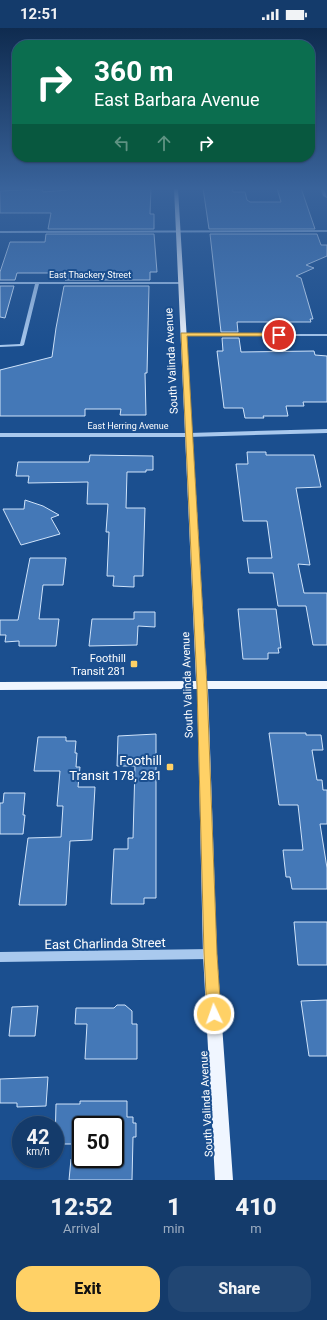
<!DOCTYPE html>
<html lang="en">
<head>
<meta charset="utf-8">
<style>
  :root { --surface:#143b6b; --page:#214673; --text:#f1f3f6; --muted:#9dadc1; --line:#33557e; --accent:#ffd166 }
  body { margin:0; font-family:Roboto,sans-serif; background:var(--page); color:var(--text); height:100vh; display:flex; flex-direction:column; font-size:15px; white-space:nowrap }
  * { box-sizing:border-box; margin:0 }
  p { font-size:13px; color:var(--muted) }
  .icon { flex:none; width:22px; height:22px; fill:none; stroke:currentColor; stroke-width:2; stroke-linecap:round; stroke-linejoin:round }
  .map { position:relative; height:1152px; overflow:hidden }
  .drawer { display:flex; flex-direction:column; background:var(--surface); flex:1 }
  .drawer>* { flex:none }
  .guide { position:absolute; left:12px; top:12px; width:303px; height:122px; border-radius:16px; box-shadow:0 1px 3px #0004,0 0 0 1px var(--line); background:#0b6e4f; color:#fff; overflow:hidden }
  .speed { position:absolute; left:12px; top:1088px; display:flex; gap:8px; font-size:20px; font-weight:700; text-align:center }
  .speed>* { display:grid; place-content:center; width:52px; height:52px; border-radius:50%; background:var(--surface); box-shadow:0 1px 3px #0004,0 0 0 1px var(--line); line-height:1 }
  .speed small { font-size:10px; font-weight:400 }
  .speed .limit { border:2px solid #111; border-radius:6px; background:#fff; color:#111 }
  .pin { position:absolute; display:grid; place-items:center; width:34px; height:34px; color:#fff; margin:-17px; border:2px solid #fff; border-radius:50%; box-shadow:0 1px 4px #0007 }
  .me { position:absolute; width:44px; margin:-22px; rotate:357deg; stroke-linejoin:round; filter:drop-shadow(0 0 3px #0008) }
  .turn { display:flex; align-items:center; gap:14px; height:84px; padding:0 16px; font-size:18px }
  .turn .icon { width:52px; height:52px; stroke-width:2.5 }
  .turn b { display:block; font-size:28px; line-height:34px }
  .lanes { display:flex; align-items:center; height:38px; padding:0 16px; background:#0003; justify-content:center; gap:20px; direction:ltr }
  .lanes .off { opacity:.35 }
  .eta { display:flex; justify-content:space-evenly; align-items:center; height:68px; text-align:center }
  .eta b { font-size:24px; font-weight:800; line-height:28px }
  .cta { display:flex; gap:8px; margin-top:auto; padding:8px 16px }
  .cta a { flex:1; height:46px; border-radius:16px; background:var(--accent); color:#111; font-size:16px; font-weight:800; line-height:46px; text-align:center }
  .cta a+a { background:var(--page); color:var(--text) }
  .status { display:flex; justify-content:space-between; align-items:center; height:28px; padding:0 20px; background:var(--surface); direction:ltr }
  .status svg { height:11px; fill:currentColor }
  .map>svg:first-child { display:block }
</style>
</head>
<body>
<div class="status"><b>12:51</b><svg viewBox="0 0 49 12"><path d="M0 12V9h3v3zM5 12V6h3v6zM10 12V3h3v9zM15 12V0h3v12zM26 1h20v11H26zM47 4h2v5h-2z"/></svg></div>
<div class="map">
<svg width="327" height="1152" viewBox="0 0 327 1152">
  <rect width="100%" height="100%" fill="#1b4f8f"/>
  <!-- building -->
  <g fill="#4478b7" stroke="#cfe3fa">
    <polygon points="69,160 151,160 150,186 154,186 154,201 48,201 51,185 0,185 0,163 42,161 43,164 68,162"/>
    <polygon points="203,160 232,160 233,164 245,164 247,172 250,174 281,174 277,160 301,160 315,201 209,201"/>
    <polygon points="46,206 154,206 157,244 150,244 150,252 65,252 67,245 17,245 15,252 0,252 0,244 10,214 45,214"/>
    <polygon points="210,206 317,206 321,217 327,217 327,228 306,237 314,240 296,248 301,250 313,291 310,291 311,294 237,294 238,304 221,304"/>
    <polygon points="0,258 14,258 5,290 0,289"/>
    <polygon points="64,258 149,258 147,345 145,345 146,387 120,387 121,381 85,381 85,388 0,388 0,342 52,329 56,300"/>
    <polygon points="222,310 239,310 241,324 314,323 315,327 327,328 327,374 303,374 304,378 286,378 288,388 263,388 264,390 245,390 243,380 224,380 217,323 223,323"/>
    <polygon points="247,424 266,424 266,427 314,427 321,459 296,460 310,537 298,536 304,565 327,565 327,617 313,617 306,578 278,578 273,545 249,545 247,530 272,530 267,493 243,493 236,436 248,436"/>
    <polygon points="90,427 153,428 153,442 146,442 146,444 127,444 126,480 145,480 143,544 143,548 134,548 134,559 113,558 114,548 107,548 109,504 106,504 108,476 87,476 88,454 28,455 29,448 16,448 18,434 89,434"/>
    <polygon points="25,472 43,478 59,487 51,490 60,506 21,517 3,481 24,481"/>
    <polygon points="30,530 66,530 63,557 43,557 39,591 59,591 56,618 19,618 19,613 5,614 6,607 0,607 0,592 18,592"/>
    <polygon points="238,581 276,581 281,620 278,620 279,625 268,625 268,631 243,631"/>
    <polygon points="134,584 155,584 155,599 138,598 137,617 89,618 92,591 134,591"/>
    <polygon points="269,705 306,705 306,707 321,707 323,722 312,722 317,752 322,752 323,762 327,762 327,796 320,796 327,840 327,861 292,861 290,849 286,849 283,822 303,822 298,777 279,777"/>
    <polygon points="156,706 156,870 144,870 144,876 111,876 114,821 128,821 128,810 133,810 135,738 117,738 118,708"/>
    <polygon points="38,709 66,709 66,713 76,713 75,725 77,725 76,739 80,739 78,759 95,759 92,812 70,813 66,877 19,877 28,810 61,809 63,778 57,778 60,743 34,743"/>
    <polygon points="4,765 25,765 23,787 25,787 23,806 0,806 0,775 3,775"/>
    <polygon points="294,894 327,894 327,937 298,937"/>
    <polygon points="327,972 327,1028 309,1028 301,973"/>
    <polygon points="117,977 125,977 132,983 132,996 137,996 137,1031 85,1031 87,996 75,996 76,980 114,980"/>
    <polygon points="38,978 35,1008 9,1008 12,979"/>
    <polygon points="48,1049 46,1078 17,1079 17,1075 0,1075 0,1051"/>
    <polygon points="80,1073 127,1073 127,1089 133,1089 133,1095 136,1095 136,1109 133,1109 132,1152 69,1152 71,1131 115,1131 115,1097 81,1097 81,1116 55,1116 56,1076 80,1076"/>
  </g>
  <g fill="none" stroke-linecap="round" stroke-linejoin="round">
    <!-- minor -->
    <g fill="#a9c9ee" fill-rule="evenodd">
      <polygon points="320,160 324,160 327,170 323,168"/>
      <polygon points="327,202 327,204 0,205 0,203"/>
      <polygon points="0,254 180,254 182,255 180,256 39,256 24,317 22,318 0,319 0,317 20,316 35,256 0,256"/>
      <rect x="182" y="306" width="145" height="2"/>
      <polygon points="327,401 327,405 189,409 0,409 0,405 189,405"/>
      <polygon points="210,921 214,923 215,926 214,929 210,931 0,934 0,924"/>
    </g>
    <!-- major -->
    <polygon fill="#f0f6ff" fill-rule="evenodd" points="174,160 178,160 207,653 327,653 327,661 208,661 217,926 233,1152 215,1152 203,926 197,661 0,662 0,654 196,653"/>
  </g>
  <!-- sky -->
  <linearGradient id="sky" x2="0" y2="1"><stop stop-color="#0f2b4f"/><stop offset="0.5" stop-color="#39639b"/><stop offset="1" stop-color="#39639b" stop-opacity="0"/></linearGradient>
  <rect width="327" height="321" fill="url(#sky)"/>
  <!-- route -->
  <polygon fill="#ffd166" stroke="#a68842" points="181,305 279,305 282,307 279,308 187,308 207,658 217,926 221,986 219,991 214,993 209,991 207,986 204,926 197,658"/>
  <!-- markers -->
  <g fill="#ffd166" stroke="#1b4f8f" stroke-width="1.5">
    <rect x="130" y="632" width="8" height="8" rx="2"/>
    <rect x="166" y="735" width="8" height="8" rx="2"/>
  </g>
  <g text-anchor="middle" stroke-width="4" stroke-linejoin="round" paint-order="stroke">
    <!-- far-street labels -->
    <g font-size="9" fill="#fff" stroke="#1b4f8f">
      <text x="90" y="250">East Thackery Street</text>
      <text x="128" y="401">East Herring Avenue</text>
    </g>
    <!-- street labels -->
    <g font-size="11" fill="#fff" stroke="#1b4f8f">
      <text transform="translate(171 333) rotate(-93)" y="4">South Valinda Avenue</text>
      <text transform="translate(187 657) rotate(-92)" y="4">South Valinda Avenue</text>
      <text transform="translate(206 1076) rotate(-93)" y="4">South Valinda Avenue</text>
    </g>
    <!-- poi labels -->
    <g font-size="11" fill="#fff" stroke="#1b4f8f" text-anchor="end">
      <text x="126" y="634">Foothill<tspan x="126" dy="13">Transit 281</tspan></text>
    </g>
    <!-- near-poi labels -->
    <g font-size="13" fill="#fff" stroke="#1b4f8f" text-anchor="end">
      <text x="162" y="737">Foothill<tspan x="162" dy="15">Transit 178, 281</tspan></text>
    </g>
    <!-- near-street labels -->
    <g font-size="13" fill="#fff" stroke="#1b4f8f">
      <text transform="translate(105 915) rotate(-1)" y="5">East Charlinda Street</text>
    </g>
  </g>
</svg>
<div class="speed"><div>42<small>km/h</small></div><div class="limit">50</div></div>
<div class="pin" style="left:279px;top:307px;background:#d93025"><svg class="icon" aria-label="arrive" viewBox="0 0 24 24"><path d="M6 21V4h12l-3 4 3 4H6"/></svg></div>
<svg class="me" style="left:214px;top:986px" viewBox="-20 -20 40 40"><circle r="17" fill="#ffd166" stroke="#fff" stroke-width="3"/><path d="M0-11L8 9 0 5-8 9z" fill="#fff"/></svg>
<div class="guide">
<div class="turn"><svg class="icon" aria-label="right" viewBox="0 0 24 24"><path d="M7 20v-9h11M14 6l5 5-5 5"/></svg><div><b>360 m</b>East Barbara Avenue</div></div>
<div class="lanes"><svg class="icon off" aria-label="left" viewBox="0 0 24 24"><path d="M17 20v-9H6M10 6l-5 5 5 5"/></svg><svg class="icon off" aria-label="ahead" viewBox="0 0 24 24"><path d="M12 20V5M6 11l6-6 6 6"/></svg><svg class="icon" aria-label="right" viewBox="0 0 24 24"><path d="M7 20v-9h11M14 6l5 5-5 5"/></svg></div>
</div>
</div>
<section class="drawer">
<div class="eta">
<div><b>12:52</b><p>Arrival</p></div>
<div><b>1</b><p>min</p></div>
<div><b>410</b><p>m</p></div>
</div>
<div class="cta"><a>Exit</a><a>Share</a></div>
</section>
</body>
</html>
